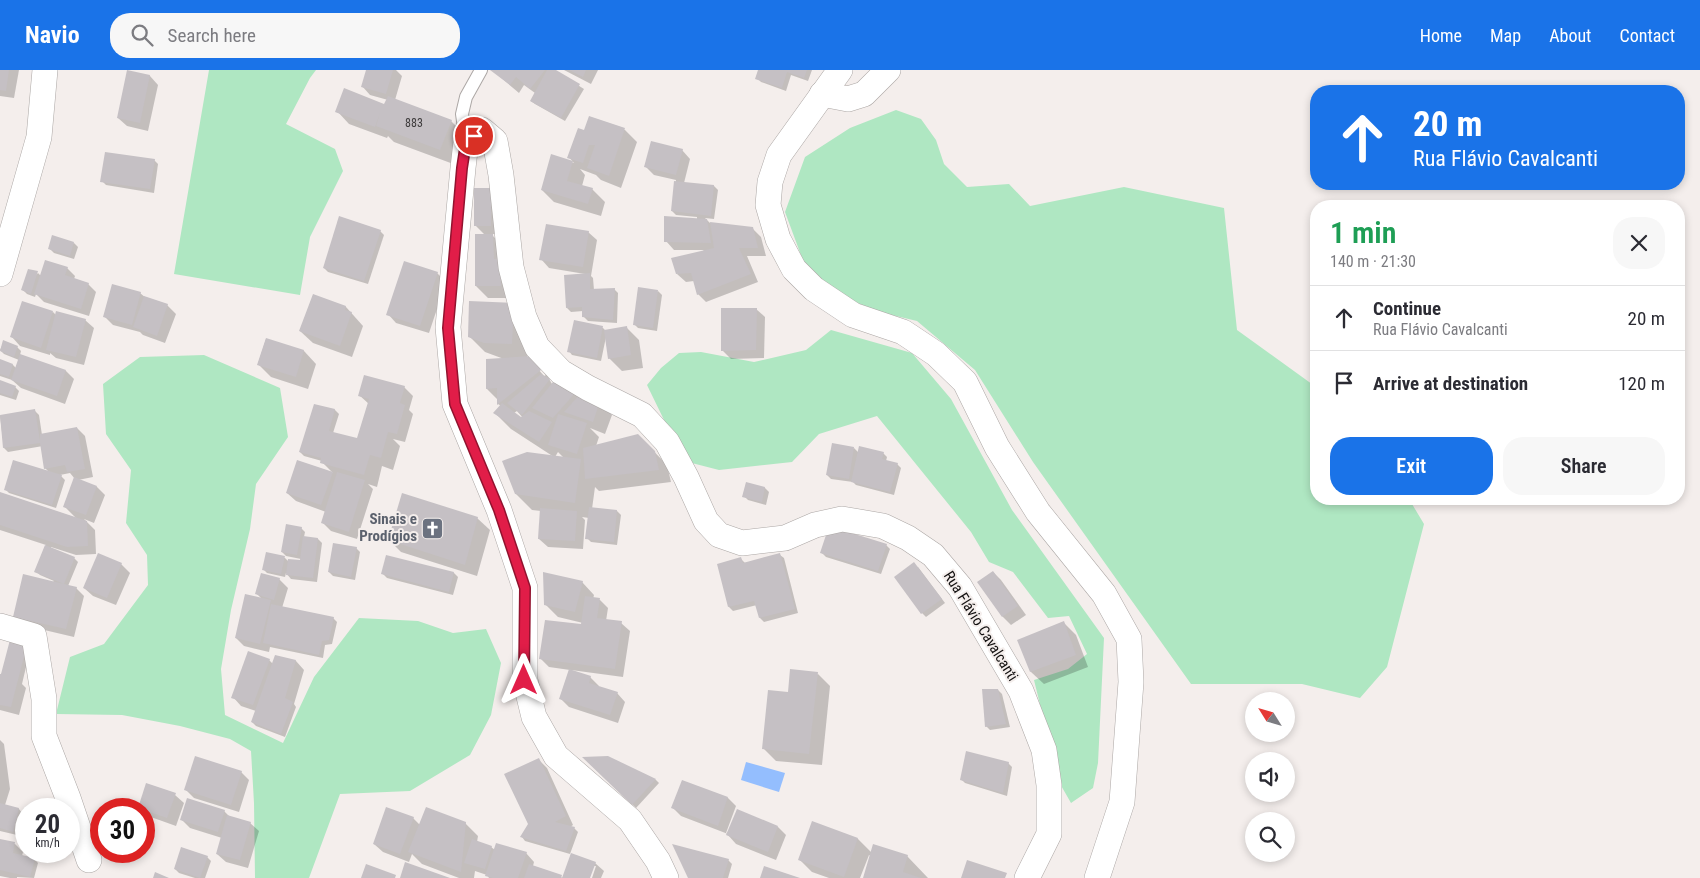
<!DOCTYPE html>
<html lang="en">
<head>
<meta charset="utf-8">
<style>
  :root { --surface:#fff; --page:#f7f7f7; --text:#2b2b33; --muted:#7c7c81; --line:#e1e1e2; --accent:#1a73e8 }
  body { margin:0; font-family:"Roboto Condensed",sans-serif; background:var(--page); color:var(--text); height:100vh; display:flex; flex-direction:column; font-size:19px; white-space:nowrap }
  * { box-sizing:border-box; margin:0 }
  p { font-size:16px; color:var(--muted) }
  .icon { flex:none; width:28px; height:28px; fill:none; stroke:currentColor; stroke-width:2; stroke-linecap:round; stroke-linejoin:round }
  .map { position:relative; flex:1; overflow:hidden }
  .details { position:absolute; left:1310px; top:130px; width:375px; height:305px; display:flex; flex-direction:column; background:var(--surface); border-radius:20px; box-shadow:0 2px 8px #0003 }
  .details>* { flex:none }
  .top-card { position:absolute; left:1310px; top:15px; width:375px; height:105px; border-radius:20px; box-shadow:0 2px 8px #0003; background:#1a73e8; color:#fff; overflow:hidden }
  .needle { width:32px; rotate:307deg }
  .controls { position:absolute; left:1245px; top:622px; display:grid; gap:10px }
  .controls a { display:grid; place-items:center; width:50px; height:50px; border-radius:50%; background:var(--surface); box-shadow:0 2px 8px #0003; font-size:25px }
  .speed { position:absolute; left:15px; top:728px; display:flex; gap:10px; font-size:25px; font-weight:700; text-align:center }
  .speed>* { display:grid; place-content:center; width:65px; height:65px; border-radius:50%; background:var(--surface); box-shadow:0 2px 8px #0003; line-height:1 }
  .speed small { font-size:12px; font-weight:400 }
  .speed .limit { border:8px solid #d22; background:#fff; color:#111 }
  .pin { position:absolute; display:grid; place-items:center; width:42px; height:42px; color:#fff; margin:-21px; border:2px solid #fff; border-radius:50%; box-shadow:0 1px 5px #0007 }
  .me { position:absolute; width:55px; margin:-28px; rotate:0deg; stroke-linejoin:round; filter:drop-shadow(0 0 4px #0008) }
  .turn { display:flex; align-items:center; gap:18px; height:105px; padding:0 20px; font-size:22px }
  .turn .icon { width:65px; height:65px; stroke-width:2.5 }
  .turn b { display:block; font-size:35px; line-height:42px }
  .round { display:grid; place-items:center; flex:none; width:52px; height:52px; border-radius:20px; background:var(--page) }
  .overview { display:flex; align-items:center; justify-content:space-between; height:85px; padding:0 20px }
  h1 { font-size:30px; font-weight:600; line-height:38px; color:#1e9e55 }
  .button { display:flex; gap:10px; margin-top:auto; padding:10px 20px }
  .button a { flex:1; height:58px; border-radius:20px; background:var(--accent); color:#fff; font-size:20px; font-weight:600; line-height:58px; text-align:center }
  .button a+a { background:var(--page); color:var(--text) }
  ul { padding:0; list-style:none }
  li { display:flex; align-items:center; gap:15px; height:65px; padding:0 20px; border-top:1px solid var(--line) }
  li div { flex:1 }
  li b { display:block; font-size:19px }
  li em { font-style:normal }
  header { display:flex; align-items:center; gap:30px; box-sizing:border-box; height:70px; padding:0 25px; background:var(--accent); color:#fff }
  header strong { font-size:24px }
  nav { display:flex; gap:28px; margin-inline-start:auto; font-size:18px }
  .search { width:350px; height:45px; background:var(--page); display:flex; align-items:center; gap:12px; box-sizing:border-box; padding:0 18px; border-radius:20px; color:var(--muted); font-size:19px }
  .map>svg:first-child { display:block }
</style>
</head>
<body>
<header>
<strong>Navio</strong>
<div class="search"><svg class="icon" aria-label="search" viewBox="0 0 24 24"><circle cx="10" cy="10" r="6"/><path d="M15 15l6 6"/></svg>Search here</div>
<nav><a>Home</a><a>Map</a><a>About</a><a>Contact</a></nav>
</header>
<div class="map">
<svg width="1700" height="808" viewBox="0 0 1700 808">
  <rect width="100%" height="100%" fill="#f4eeec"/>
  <!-- green -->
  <g fill="#afe7c2">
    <polygon points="209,0 316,0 310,8 286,54 335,79 343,101 310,167 300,225 174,204"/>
    <polygon points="896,40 921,49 936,70 944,94 967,117 1009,114 1030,136 1124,117 1224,138 1237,260 1316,317 1316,429 1409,429 1424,454 1387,597 1360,628 1302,614 1191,614 1033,392 975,300 917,251 875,241 834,222 805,196 785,142 805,87 850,58"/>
    <polygon points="831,260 912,283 951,329 1012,440 1104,568 1098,693 1093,718 1071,733 1059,712 1034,610 1068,599 1087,584 1069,546 1048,548 1013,502 989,492 971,462 877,346 819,364 792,392 719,400 684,391 647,315 661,298 679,283 701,282 754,292 806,280"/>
    <polygon points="204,285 280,318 288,367 256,414 250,459 231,540 221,599 225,645 283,673 314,607 359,548 418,551 453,563 486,559 501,593 491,645 470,685 410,721 340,724 309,808 255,808 254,733 251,681 230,669 180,656 122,645 56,644 70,587 104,574 148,515 147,485 126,453 131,400 106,364 103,314 140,287"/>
  </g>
  <!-- water -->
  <polygon fill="#94befe" points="746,692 785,703 779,722 741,710"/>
  <!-- shadow -->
  <g fill="#0003" fill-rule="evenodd">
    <polygon points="0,0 19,0 14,28 0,26"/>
    <polygon points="367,0 396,0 402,6 395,30 451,51 467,67 456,95 394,72 388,66 387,68 349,54 337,41 385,36 388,30 370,25 362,16"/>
    <polygon points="492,0 554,0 584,19 565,51 535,34 531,31 535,23 524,15 519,23"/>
    <polygon points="564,0 598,0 591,14"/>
    <polygon points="760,0 812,0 808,11 791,5 786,21 761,12 757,8"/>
    <polygon points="128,2 150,6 158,15 148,61 127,56 118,48"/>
    <polygon points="590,47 625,60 637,72 621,118 601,110 596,105 580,99 585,105 582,116 592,119 605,132 601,146 554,132 542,120 552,86 574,93 569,87 585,62"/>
    <polygon points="682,80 690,89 684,113 714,116 718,120 714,149 705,148 710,153 752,158 761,167 766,186 747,186 758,212 706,232 698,224 694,211 686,212 677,204 704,180 674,180 666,171 697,149 697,147 676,145 672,141 676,110 654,105 645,96"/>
    <polygon points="154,90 158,94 154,123 106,115 102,111"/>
    <polygon points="490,119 499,164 491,164 505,178 513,228 488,228 476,216 485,165 475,155"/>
    <polygon points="380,161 384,165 368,214 328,202 324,198"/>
    <polygon points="588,162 597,170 591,206 593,208 594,220 614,219 618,223 617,253 588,251 584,247 583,241 571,242 567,238 585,204 549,198 541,189"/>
    <polygon points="74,173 78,177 74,189 54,183 50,179"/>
    <polygon points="67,198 75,206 74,209 88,214 96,222 89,246 44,232 36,224 35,227 27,224 23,220 38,203 41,206"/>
    <polygon points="437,203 446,212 429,263 396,253 388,244"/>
    <polygon points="658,221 662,225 657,261 638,258 634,254"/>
    <polygon points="140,223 146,228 167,235 176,244 165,273 143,265 140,262 113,255 105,247"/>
    <polygon points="313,226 346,237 363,256 352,287 313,273 300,261"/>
    <path d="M471 232 514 234 530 250 527 288H531L544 300 552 314 575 323 579 327 580 326 600 332 612 345 605 364 590 358 599 367 596 376 638 365 667 395 671 412 599 421 595 417 592 439 617 441 621 445 617 475 591 472 587 468 589 448 582 447 585 450 583 479 548 477 539 469 541 441 532 440 516 424 504 391 527 383 554 387 511 359 495 343 501 336 498 334V330L487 319V290L504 289 485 282 469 266ZM538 299H541L546 305 544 306ZM517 341 523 348 522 349 514 343ZM558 382 564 388 555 387Z"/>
    <polygon points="756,239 765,247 764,288 731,289 722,280"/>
    <polygon points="53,242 56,245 85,250 94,258 84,295 56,288 50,283 50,285 20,276 12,267"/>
    <polygon points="575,252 603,258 606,261 626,257 639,270 643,298 622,301 609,288 606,267 601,291 572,285 569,281"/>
    <polygon points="266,269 304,281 316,294 308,319 271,307 258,294"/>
    <polygon points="4,272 17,277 21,281 20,285 66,301 74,309 65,334 21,318 12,310 0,306 0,291 13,295 16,298 19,290 4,284 0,280"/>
    <polygon points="0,311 15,317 19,321 16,330 0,325"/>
    <polygon points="404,317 413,326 409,340 413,344 405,372 393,369 400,376 393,400 382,396 377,417 368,414 373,419 357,469 331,461 323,453 326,442 296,431 287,423 298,392 333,403 322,392 322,391 304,386 300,382 315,335 335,340 339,344 333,363 358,370 369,334 359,325"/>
    <polygon points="35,341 39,345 42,365 77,358 85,366 93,407 78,410 97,417 105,425 94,453 84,449 95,460 96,484 76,485 51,477 51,479 74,488 78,492 68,516 76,518 84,526 74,567 23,555 15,546 54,511 40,505 36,501 46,475 0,460 0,423 76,448 64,436 75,409 70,403 60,405 65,410 56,438 9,423 5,419 50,403 45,398 43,376 8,382 4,378 0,346"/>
    <polygon points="854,378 859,383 883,383 887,387 886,391 897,394 901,398 894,425 856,415 853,412 831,409 827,405"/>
    <polygon points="747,414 765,418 769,422 766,435 748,430 744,426"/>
    <polygon points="477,448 490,460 477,506 401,482 389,470"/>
    <polygon points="301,458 305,462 304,467 318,469 322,473 317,512 291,509 286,503 285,507 267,503 263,499 267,483 285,488 289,492 301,491 301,489 286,486 282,482"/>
    <polygon points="886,475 890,479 881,504 826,487 822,483"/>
    <polygon points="356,478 360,482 355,510 333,506 329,502"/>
    <polygon points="780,485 784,488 798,543 764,552 760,548 757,535 733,541 729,537 718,495 741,489 745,493"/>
    <polygon points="121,494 130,503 116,535 93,526 84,518"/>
    <polygon points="918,497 945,533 926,547 922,543"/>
    <polygon points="993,502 1001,510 1026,545 1011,555 1003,547 978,512"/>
    <polygon points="454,503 458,507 453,525 387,508 383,504"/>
    <polygon points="279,509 288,518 282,538 333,548 337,552 332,574 325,575 323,588 270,577 269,582 244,576 236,568 262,529 257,524"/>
    <polygon points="582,512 594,525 593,529 600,530 608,538 606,551 621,553 630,561 623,607 571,600 571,601 590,607 599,616 598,617 617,623 625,632 618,653 569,637 560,628 570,600 549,597 540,588 582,556 583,553 558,547 545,534"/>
    <polygon points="1064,553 1076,565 1088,597 1044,614 1031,602 1019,570"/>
    <polygon points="31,576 22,614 26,618 19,645 0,640 0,605"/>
    <polygon points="276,586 296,591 304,600 294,634 296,637 285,667 256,656 252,652 256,641 241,636 233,627 269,590 273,594"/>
    <polygon points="818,604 830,616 822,695 776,691 763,678 789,624"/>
    <polygon points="998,620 1002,624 1010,657 990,660 986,656"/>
    <polygon points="0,670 4,674 10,719 5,735 19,739 22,743 17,765 0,761"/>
    <polygon points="608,687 656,710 659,713 636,738 585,688"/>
    <polygon points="539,690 547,698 573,755 570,757 574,758 578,762 570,784 525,771 522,767 529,754"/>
    <polygon points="1008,693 1012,697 1007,726 965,713 961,709"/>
    <polygon points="241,702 249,710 239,742 194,728 186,720"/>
    <polygon points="683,712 728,728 736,736 726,763 778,757 786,765 776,790 736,774 728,765 728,764 681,746 673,738"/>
    <polygon points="175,725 184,733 176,756 148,746 144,742 144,739"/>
    <polygon points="224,741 230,747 250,753 259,761 248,798 226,792 217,784 222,768 190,758 182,750"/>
    <polygon points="413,748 420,755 465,753 478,766 477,772 491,777 495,780 526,783 534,792 533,796 563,808 489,808 487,805 475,801 474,808 459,808 422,794 412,784 409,792 383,782 374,774"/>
    <polygon points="813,753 858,769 872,783 907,786 928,808 864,808 871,786 869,785 860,808 829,808 812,802 799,789"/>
    <polygon points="0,770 15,774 23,782 22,786 34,789 38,793 34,808 17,807 17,808 10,808 0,806"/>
    <polygon points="207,787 211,791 205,808 195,808 179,803 175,799"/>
    <polygon points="728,790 732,794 728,808 689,808"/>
    <polygon points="595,793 604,801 601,808 592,808 596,796 593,796 589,808 564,808"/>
  </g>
  <!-- building -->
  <g fill="#c5c0c4">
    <polygon points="0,0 9,0 6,21 0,20"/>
    <polygon points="127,0 150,5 140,53 117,48"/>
    <polygon points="366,0 393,0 386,24 361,17"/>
    <polygon points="490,0 545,0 530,19 516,7 510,15"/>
    <polygon points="547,0 556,0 580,14 561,48 530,31"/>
    <polygon points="569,0 586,0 583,7"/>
    <polygon points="758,0 807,0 804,8 787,2 782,18 755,9"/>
    <polygon points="344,18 384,34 388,26 452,50 440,80 376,56 380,43 375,57 335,42"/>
    <polygon points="589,46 625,58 609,106 587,98 595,75 589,75 583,93 567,88 578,58 584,60"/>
    <polygon points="651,71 683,79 676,105 644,97"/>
    <polygon points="105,82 155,89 150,119 100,112"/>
    <polygon points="551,84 573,91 567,111 593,118 588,134 541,120"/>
    <polygon points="674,111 714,115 711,146 671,141"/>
    <rect x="474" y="118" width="17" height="38"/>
    <polygon points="339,146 381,160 364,211 323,198"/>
    <polygon points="664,146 707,149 711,173 664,172"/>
    <polygon points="710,152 753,157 758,178 739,178 751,204 697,225 691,203 676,204 671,188 714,178"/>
    <polygon points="546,154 589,161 583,197 539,190"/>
    <polygon points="475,164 493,164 494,189 500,189 501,216 475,216"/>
    <polygon points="52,165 74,172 70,186 48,179"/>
    <polygon points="45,190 68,197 65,205 89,213 81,239 34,224"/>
    <polygon points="404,191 438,202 420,256 386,245"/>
    <polygon points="28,199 38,201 31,224 21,220"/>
    <polygon points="590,203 590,219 615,218 613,250 582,247 582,237 566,238 564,205"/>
    <polygon points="112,214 141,222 132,255 103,247"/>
    <polygon points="638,217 658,220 653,258 633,255"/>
    <polygon points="313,224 346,236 345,240 352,242 340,276 299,261"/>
    <polygon points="144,226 168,234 157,266 133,257"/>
    <polygon points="22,231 53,241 41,278 10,267"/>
    <polygon points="469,231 514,233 512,274 484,273 468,267"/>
    <polygon points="721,238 757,238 756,280 721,281"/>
    <polygon points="56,241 86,249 76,287 46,280"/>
    <polygon points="574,250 603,256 597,288 567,282"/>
    <polygon points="627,256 631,285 608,289 604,260"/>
    <polygon points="266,268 304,280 296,307 257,295"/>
    <polygon points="3,270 18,276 14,287 0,281"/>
    <polygon points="20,284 66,300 57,326 11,310"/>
    <polygon points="531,286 541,300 497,335 497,318 486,319 486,289"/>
    <polygon points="0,289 13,294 9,307 0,304"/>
    <polygon points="541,304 550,309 522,345 507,333"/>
    <polygon points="364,305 405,316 400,333 405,335 397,364 388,362 381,388 370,385 364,405 320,393 321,388 299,382 314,334 335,339 329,361 357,368 369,329 358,326"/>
    <polygon points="0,310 16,316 12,327 0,323"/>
    <polygon points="553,312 576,322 553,348 532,338"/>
    <polygon points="580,324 600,331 593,352 564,342"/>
    <polygon points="502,333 521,347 529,341 552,352 539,372 493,343"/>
    <polygon points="35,339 40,371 40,364 77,357 85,399 67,402 65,395 44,399 40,373 3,378 0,345"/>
    <polygon points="558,344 587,353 577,384 548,375"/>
    <polygon points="638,364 655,381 659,400 585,409 583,378"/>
    <polygon points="832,373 854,377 849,409 826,405"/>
    <polygon points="859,376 884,382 882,389 898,393 890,422 851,412"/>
    <polygon points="527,382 581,389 575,433 515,424 502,391"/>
    <polygon points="13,390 62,405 52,435 4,420"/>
    <polygon points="297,390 333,402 321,435 286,423"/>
    <polygon points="337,402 365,410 349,462 321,453"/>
    <polygon points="74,407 97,416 86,445 63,437"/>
    <polygon points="746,412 765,417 762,432 742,427"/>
    <polygon points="0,422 87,451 88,476 67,477 0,455"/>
    <polygon points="402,423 478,447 465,495 388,470"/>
    <polygon points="589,437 617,440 614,472 585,469"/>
    <polygon points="540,438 577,441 575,471 538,469"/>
    <polygon points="286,454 302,457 297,485 281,482"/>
    <polygon points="829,456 887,474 878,501 820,483"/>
    <polygon points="303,466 318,468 313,508 286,505 288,489 300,490"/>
    <polygon points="333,473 357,477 351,507 328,502"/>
    <polygon points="45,475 75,487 64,514 77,517 66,559 13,547 23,504 64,514 34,502"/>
    <polygon points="266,482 285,486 281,504 262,500"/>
    <polygon points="98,483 122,493 107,528 83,518"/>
    <polygon points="780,483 795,539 759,548 754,531 728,537 717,494 741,487 743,493"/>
    <polygon points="386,485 454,502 449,522 381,504"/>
    <polygon points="914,492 942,529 921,544 894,507"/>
    <polygon points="993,501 1018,536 1002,547 977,512"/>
    <polygon points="543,502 583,511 575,542 544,535"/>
    <polygon points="261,503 280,508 274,530 255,524"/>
    <polygon points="245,524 271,530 260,574 235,568"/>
    <polygon points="585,526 600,528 597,548 622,551 615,599 539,589 545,550 581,554"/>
    <polygon points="271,534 334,547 329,570 322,571 319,585 263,573"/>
    <polygon points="1064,551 1076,585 1030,602 1017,570"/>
    <polygon points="11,566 28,571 11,637 0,635 0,604 1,604"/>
    <polygon points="248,581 270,589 253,635 231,628"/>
    <polygon points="275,585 296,590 285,628 293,632 281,664 251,652"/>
    <polygon points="569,599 591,606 589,613 618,622 610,645 559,629"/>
    <polygon points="790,599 818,602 809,684 762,679 768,620 788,622"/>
    <polygon points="982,619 998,619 1006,654 985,657"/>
    <polygon points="966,681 1009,692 1003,723 960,710"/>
    <polygon points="195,686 242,701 231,735 184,720"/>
    <polygon points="608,686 656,709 632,735 582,687"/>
    <polygon points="539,688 566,746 555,752 575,757 566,781 520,767 528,754 504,704"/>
    <polygon points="682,710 728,727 718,756 671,738"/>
    <polygon points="146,713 176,723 167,748 138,738"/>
    <polygon points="187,728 225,740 218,762 180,750"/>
    <polygon points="0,733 19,738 13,762 0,758"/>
    <polygon points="386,737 414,747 400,784 373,774"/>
    <polygon points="426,737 466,752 461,802 408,782"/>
    <polygon points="737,739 778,756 768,782 726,765"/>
    <polygon points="227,745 251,752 240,790 216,784"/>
    <polygon points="812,751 858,768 844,807 798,790"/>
    <polygon points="101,754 101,777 99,777 96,755"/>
    <polygon points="0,769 15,772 13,783 35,788 30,807 0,800"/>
    <polygon points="472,769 492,776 485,799 464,793"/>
    <polygon points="496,773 527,782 518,808 493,808 485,806"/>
    <polygon points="672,774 729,789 723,808 688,808"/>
    <polygon points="873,774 908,785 903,802 921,808 863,808"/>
    <polygon points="181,777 208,786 200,808 174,799"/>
    <polygon points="571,783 596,792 590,808 562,808"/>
    <polygon points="967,790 1007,803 1005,808 961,808"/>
    <polygon points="405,792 450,808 400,808"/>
    <polygon points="366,794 396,805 395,808 361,808"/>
    <polygon points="529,794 562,805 561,808 524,808"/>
    <polygon points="764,796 800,808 760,808"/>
    <polygon points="155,802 169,808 153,808"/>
  </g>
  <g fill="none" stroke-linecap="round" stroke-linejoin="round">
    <defs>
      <polyline id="service" points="466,72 462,44 466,27 481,0"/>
      <g id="minor">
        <polyline points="840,0 779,85 770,112 768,135 778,169 794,199 814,219 853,245 903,262 936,284 965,312 997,377 1038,442 1104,524 1129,569 1131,612 1122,732 1097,808"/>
        <polyline points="822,24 848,29 864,24 888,0"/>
        <polyline points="0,204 39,67 45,0"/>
        <polyline points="0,556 34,566 44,629 44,666 68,728 89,790"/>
        <polyline points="666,808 658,791 630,750 556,686 534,647 525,610 525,518 499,440 455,334 448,257 463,98 466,72 482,60 495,71 501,105 511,197 524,247 537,277 561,302 588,318 642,345 667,372 686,407 706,451 719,465 742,473 785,468 815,455 842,449 883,456 908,468 933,485 960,517 1021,621 1044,680 1049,715 1049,764 1027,808"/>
      </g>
    </defs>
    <!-- service casing -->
    <use href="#service" stroke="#aca7a5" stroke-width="14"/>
    <!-- minor casing -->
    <use href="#minor" stroke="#aca7a5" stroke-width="26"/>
    <!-- service -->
    <use href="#service" stroke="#fff" stroke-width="12"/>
    <!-- minor -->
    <use href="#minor" stroke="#fff" stroke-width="25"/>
  </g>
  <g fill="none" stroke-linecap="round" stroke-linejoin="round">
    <defs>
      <polyline id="route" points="474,66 466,72 462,98 448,258 455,334 499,440 525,518 524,610"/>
    </defs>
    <!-- route casing -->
    <use href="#route" stroke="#92132f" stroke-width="12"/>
    <!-- route -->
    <use href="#route" stroke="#e11d48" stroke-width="9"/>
  </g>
  <!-- icons -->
  <defs>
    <symbol id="church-square" viewBox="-11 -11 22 22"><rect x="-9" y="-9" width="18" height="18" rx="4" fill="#6b7280" stroke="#f4eeec"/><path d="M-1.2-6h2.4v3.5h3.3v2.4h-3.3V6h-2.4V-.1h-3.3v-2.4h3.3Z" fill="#fff"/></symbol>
  </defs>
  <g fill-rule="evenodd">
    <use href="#church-square" x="420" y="446" width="25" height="25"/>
  </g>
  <g text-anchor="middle" stroke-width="4" stroke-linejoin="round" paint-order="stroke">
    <!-- number labels -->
    <g font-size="12" fill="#3f3c3d">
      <text x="414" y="57">883</text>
    </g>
    <!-- worship labels -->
    <g font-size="15" font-weight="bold" fill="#5b616d" stroke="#f4eeec" text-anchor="end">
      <text x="417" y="454">Sinais e<tspan x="417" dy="17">Prodígios</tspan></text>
    </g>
    <!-- street labels -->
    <g font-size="15" fill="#121010" stroke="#f4eeec">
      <text transform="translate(981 556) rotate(58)" y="5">Rua Flávio Cavalcanti</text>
    </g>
  </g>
</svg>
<div class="controls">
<a><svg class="needle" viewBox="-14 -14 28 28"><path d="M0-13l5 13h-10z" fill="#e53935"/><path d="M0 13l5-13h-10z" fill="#7c7c81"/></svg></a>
<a><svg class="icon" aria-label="sound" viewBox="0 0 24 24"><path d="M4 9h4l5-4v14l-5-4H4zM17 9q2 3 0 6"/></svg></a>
<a><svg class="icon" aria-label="search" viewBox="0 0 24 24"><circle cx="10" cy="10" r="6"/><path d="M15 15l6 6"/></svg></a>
</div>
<div class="speed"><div>20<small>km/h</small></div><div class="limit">30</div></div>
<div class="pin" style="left:474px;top:66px;background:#d93025"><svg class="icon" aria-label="arrive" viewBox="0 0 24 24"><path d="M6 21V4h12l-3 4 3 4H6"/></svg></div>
<svg class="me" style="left:524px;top:610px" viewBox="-20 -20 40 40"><path d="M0-17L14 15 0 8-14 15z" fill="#e11d48" stroke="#fff" stroke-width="4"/></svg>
<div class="top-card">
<div class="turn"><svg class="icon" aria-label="ahead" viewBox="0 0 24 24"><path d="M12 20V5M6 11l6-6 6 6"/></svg><div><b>20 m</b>Rua Flávio Cavalcanti</div></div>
</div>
<section class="details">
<div class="overview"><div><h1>1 min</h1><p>140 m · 21:30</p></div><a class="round"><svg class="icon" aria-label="close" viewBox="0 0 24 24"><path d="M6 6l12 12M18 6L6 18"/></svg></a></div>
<ul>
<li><svg class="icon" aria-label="ahead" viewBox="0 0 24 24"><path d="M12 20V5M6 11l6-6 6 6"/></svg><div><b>Continue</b><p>Rua Flávio Cavalcanti</p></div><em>20 m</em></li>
<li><svg class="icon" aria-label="arrive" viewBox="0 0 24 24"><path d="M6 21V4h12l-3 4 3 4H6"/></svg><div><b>Arrive at destination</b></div><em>120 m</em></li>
</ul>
<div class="button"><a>Exit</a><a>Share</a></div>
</section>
</div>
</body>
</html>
